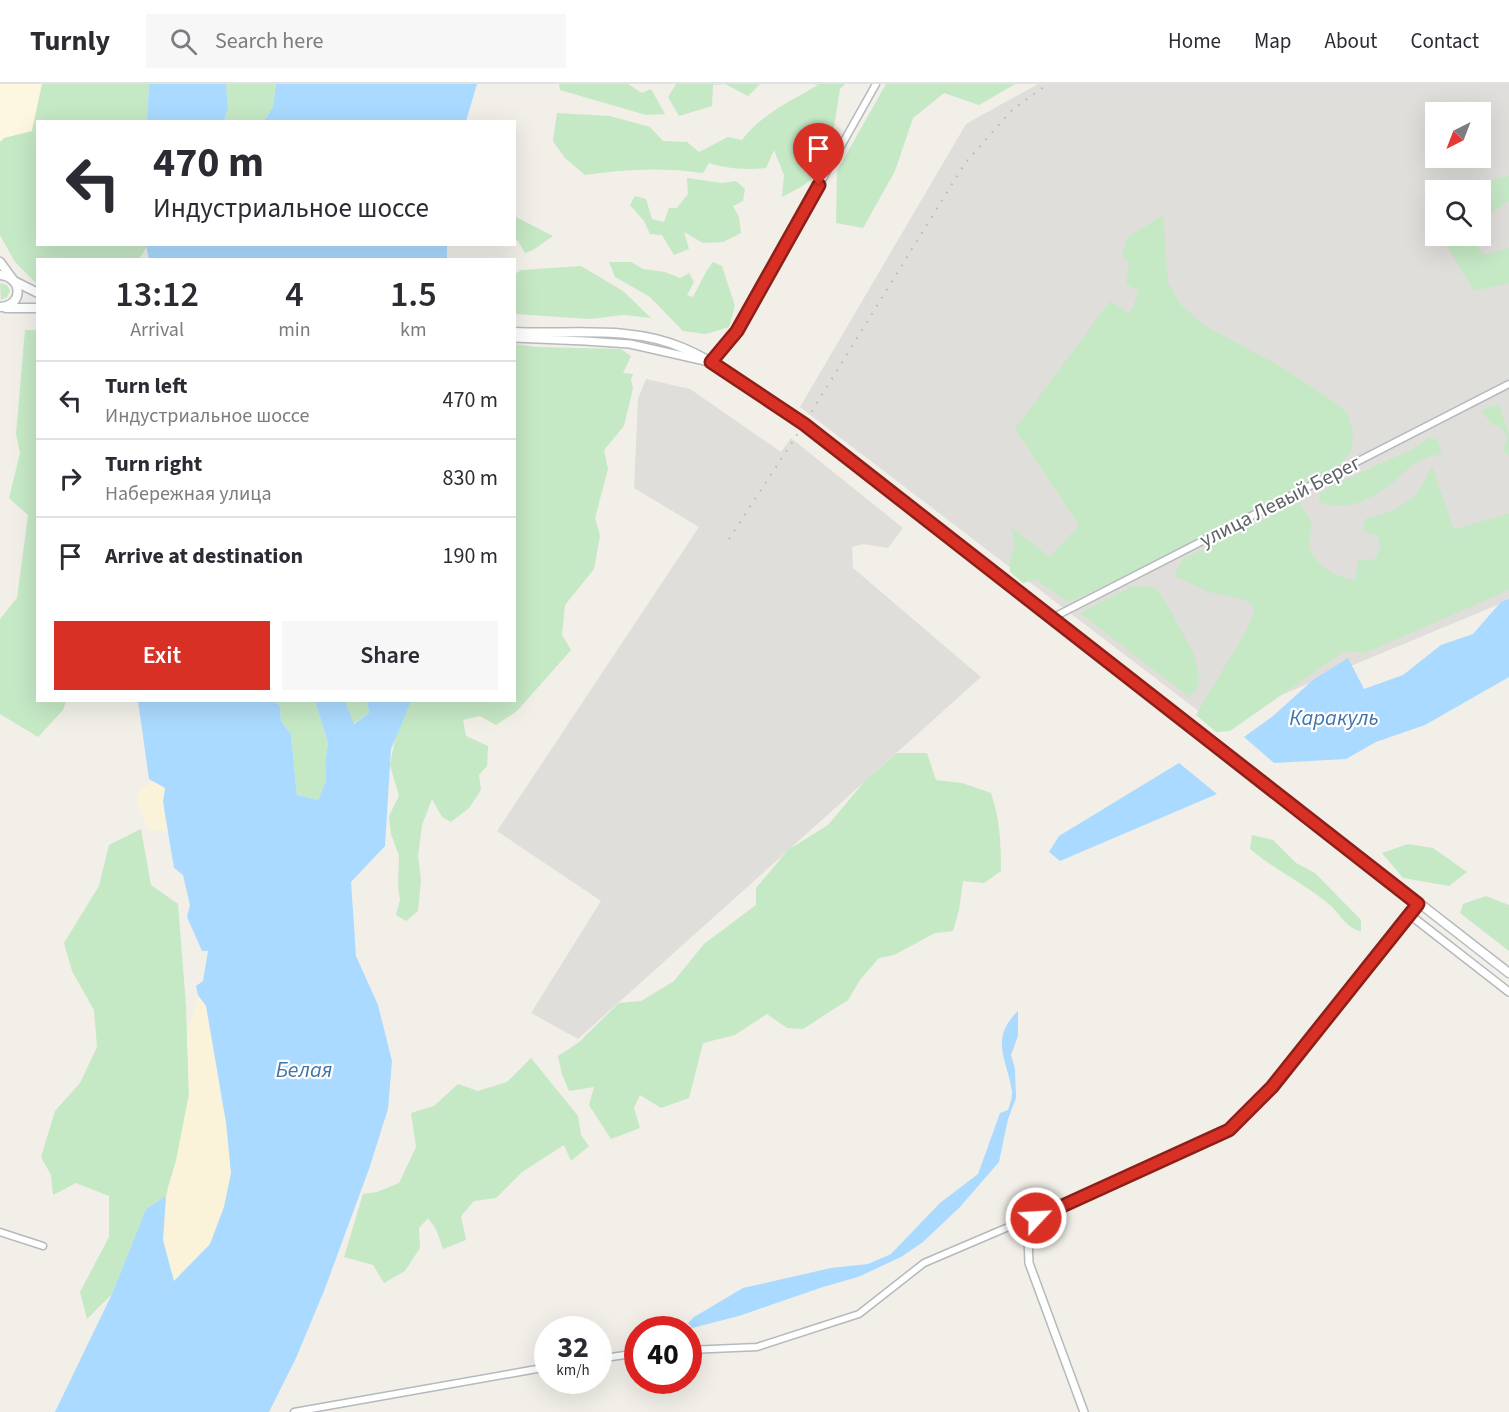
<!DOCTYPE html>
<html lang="en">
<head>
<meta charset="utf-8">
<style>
  :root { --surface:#fff; --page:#f7f7f7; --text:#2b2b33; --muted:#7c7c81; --line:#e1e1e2; --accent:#d93025 }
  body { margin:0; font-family:"Source Sans 3",sans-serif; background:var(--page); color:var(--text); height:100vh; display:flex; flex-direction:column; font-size:22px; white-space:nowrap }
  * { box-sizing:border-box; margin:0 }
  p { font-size:20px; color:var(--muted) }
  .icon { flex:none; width:33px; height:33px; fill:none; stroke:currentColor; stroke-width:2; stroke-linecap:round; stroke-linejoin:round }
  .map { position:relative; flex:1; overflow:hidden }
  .sheet { position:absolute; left:36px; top:174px; width:480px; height:444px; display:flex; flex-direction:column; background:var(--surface); border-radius:0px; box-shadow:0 6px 24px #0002 }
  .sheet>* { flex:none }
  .top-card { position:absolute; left:36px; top:36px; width:480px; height:126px; border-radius:0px; box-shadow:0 6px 24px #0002; background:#fff; color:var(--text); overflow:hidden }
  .needle { width:39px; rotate:222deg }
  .controls { position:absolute; left:1425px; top:18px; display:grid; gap:12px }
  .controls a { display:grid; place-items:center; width:66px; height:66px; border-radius:0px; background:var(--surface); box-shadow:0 6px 24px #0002; font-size:30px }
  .speed { position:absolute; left:534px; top:1232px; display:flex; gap:12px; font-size:30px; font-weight:700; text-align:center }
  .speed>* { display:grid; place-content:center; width:78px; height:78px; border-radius:50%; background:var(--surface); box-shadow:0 6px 24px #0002; line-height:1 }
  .speed small { font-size:15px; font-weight:400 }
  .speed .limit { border:9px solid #d22; background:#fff; color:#111 }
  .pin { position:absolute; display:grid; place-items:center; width:51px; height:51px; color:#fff; margin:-62px -26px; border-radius:50% 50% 50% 0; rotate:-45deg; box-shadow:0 0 6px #0007 }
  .pin .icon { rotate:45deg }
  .me { position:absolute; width:66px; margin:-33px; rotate:65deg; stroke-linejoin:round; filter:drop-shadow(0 0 4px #0008) }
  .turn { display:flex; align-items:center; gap:21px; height:126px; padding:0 18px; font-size:27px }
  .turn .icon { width:78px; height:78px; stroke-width:2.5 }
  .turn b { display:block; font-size:42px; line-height:51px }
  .eta { display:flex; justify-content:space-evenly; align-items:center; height:102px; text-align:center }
  .eta b { font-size:36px; font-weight:600; line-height:42px }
  .cta { display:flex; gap:12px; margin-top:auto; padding:12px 18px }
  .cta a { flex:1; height:69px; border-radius:0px; background:var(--accent); color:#fff; font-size:24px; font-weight:600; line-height:69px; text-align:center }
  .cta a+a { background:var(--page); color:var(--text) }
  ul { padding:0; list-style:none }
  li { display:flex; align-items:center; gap:18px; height:78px; padding:0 18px; border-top:2px solid var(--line) }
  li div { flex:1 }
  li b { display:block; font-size:22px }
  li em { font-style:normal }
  header { display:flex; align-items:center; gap:36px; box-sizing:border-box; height:84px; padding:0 30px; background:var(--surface); border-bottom:2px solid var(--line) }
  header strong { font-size:28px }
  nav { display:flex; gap:33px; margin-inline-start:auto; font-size:21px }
  .search { width:420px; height:54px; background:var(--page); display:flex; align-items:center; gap:15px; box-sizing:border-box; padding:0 21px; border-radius:0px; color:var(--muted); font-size:22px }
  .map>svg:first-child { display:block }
</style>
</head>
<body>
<header>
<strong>Turnly</strong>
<div class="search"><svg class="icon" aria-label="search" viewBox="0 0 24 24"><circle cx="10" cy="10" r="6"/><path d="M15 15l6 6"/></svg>Search here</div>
<nav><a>Home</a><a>Map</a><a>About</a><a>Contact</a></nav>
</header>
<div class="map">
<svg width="1509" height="1328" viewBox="0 0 1509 1328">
  <rect width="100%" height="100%" fill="#f1efe8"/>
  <!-- commercial -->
  <polygon fill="#fef7e0" points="0,0 42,0 32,47 4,54 0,58"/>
  <!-- industrial -->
  <g fill="#e0deda" fill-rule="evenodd">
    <path d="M1038 0H1509V516L1214 639 800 323 966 40ZM1436 28H1480V74H1436ZM1436 106H1480V152H1436Z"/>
    <polygon points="646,295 690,305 781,368 791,354 903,444 888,464 863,460 852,463 853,484 981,593 578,955 531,929 601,817 497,747 699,443 634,404 638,315"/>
  </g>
  <!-- green -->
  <g fill="#c5e8c5">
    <polygon points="42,0 149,0 147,37 38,38 38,160 146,161 146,164 139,175 38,176 37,200 15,178 0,151 0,58 4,54 32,47"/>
    <polygon points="226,0 276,0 273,23 264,37 224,38 228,24"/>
    <polygon points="559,0 628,0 642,9 651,5 665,30 646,31 560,6"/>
    <polygon points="676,0 760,0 748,12 725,0 713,1 712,22 679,32 668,13"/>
    <path d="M814 0H845L840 5 834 43 817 91 801 103 782 113 784 91 774 66 766 84C745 86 729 85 709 79L703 89C663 83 624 85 585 91L565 74 553 57 557 29 610 32 650 43 663 57 687 58 699 68 728 53 742 56C760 31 791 17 818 1Z"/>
    <polygon points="886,0 1015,0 979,21 944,9 913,34 895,87 863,144 836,139 837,87"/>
    <polygon points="1509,92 1509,117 1481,135 1480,106 1474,106 1491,96"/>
    <polygon points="687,94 722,99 736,97 745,105 743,117 733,122 739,133 741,149 723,158 703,159 684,148 689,165 674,171 662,151 650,150 644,137 630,121 635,112 646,115 652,135 664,138 669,124 677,124 688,110"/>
    <polygon points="1163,131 1168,199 1181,221 1205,242 1280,282 1333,317 1347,329 1353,348 1351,369 1322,396 1077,515 1066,517 1036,495 1023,499 1010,488 1010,477 1015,461 1012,444 1050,473 1079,441 1015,345 1110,217 1130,230 1139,207 1126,200 1129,179 1122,172 1128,153"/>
    <polygon points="514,132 553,152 533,166 525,169 518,157 515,155"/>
    <polygon points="1441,152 1469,152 1484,171 1509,164 1509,199 1474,207"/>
    <polygon points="609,178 631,178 643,185 665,188 680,194 689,189 694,198 687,211 693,213 707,186 713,178 722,182 735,222 729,243 706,250 683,247 650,213 615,193"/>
    <polygon points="581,182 623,207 651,234 624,231 590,235 515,230 515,190 521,186"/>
    <polygon points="0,199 7,201 10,207 7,213 1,216"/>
    <polygon points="25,246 38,246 38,616 66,617 63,626 38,653 0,630 0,535 17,514 28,431 9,414 20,369 16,350"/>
    <polygon points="515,260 536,263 621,265 631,272 623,289 633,290 631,296 633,304 624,342 604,366 608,385 595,434 600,452 594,485 565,521 562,551 571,566 517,627 496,641 480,632 463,636 466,652 488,662 487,682 479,691 481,706 469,724 451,738 442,733 432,715 422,741 418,772 421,796 418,827 406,837 396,831 400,816 398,802 399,772 391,750 389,732 399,712 390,681 395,655 393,633 399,617 514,616"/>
    <polygon points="1499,320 1509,350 1509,372 1502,365 1508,353 1499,342 1492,341 1481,326"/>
    <path d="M1428 354 1437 355 1442 370C1431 372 1421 375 1411 382 1406 386 1402 391 1397 395 1373 415 1350 428 1319 418L1320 409 1331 402 1415 364Z"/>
    <path d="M1432 382 1454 446 1509 429V506L1365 569 1344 567 1230 647 1216 648 1196 631 1246 547 1255 526 1246 516 1209 508 1174 492 1183 475 1299 418C1303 424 1307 429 1310 435 1313 444 1308 455 1310 464 1315 482 1339 495 1355 496L1358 477 1375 475 1380 465 1378 452 1362 446 1365 435 1393 427 1417 410Z"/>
    <path d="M1133 502C1140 503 1151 502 1156 505 1161 508 1193 566 1195 574 1198 583 1198 593 1199 602L1189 613 1080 529Z"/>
    <polygon points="275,617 315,617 328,659 325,680 326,697 318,716 297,711 291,650 281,637 280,622"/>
    <polygon points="345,617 367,617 369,629 353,640"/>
    <path d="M897 669H927L936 696 962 699 991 709C1000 735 1001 760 1001 787L984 799 963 797 959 826 953 847 935 849 894 871 879 874 860 896 848 916 803 945 787 944 767 930 735 951 703 959 689 1014 661 1024 640 1011 634 1024 640 1044 611 1055 589 1021 594 1003 569 1007 562 990 558 972 578 959 619 919 641 917 674 897 704 860 756 821V804L788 766 828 741 865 697Z"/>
    <polygon points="141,745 151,801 178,820 186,922 189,1013 176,1077 166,1112 146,1125 112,1210 87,1235 80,1208 109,1153 109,1112 76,1099 53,1111 51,1091 41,1073 55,1027 80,999 97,963 94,926 72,887 64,859 99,802 109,761"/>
    <path d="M1252 751 1273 756 1296 779 1315 789 1361 836V847C1347 845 1340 830 1330 821 1305 800 1275 786 1250 765Z"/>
    <polygon points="1408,760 1433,764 1467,788 1449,802 1403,794 1382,769"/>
    <polygon points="1486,812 1509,821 1509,867 1460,829 1463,820"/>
    <polygon points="531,974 578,1032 581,1051 589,1062 571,1077 564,1061 522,1088 496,1114 474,1117 461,1132 466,1156 443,1165 436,1145 428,1134 419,1144 420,1164 405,1187 384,1199 373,1181 344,1173 363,1110 377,1108 399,1099 416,1063 411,1029 434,1022 458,1000 478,1007 507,998"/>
  </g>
  <!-- sand -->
  <g fill="#fbf3d9">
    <polygon points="153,697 165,704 163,718 168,747 149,746 137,720 138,708"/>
    <polygon points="198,913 205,920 211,942 214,970 218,984 219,1010 226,1038 231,1089 224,1123 210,1160 177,1200 156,1184 168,1103 176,1077 189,1010 187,950"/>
  </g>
  <!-- water -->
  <g fill="#aadaff">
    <polygon points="149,0 226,0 228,24 224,37 147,37"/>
    <polygon points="276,0 477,0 466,37 264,37 273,23"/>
    <polygon points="146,161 447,161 447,175 149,176"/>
    <polygon points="1509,515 1509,593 1425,641 1376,658 1346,675 1274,679 1244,653 1273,632 1313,596 1348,574 1364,605 1403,591 1441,561 1473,550 1501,518"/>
    <polygon points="138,617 275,617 280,622 281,637 291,650 297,711 318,716 326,697 325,680 328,659 315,617 345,617 354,640 369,629 367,617 411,617 391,665 385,762 351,798 356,872 378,921 392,977 388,1025 369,1085 324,1207 296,1274 269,1328 55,1328 112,1210 146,1125 166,1112 163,1156 174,1197 210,1160 224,1123 231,1089 226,1038 206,922 198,911 196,902 203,897 208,867 202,867 187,833 190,821 183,791 174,784 163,718 165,704 149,695"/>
    <polygon points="1179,679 1217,710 1060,777 1049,768 1059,752"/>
    <path d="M1018 927V952L1011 971 1015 985 1016 1014 1008 1035 999 1078 960 1123 923 1158 901 1173 858 1193 823 1203 739 1232 692 1244 688 1239 694 1233 743 1204 831 1184 868 1180 891 1170 940 1119 978 1090 1000 1029 1008 1026C1010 1020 1013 1013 1012 1007 1007 975 989 955 1018 927Z"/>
  </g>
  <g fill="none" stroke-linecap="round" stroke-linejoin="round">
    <defs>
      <g id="minor">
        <polyline points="711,278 737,247 876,0"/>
        <polyline points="1052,534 1509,300"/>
        <polyline points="0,1148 43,1162"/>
        <polyline points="688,1266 757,1263 859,1230 924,1179 1006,1144 1036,1134"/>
        <polyline points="598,1275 638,1269"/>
        <polyline points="294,1328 548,1283"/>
      </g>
      <g id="tertiary">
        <polyline points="514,254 585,257 630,260 705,277"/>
        <polyline points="1410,831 1509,908"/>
        <polyline points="1084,1328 1029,1179 1028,1154 1036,1134 1229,1046 1272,1003 1418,820"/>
      </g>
      <g id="secondary">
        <polyline points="0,178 14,197 38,209"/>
        <path d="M0 191C23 193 24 222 0 223"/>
        <polyline points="6,224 38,224"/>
        <path d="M514 248C570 251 631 241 683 264 725 282 766 315 804 340L1509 889"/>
      </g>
    </defs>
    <!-- minor casing -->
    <use href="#minor" stroke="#b5b8bc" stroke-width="9"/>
    <!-- tertiary casing -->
    <use href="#tertiary" stroke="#b5b8bc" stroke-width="10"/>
    <!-- secondary casing -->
    <use href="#secondary" stroke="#b6babf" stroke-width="11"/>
    <!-- minor -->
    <use href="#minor" stroke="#fff" stroke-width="6"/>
    <!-- tertiary -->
    <use href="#tertiary" stroke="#fff" stroke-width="7"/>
    <!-- secondary -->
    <use href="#secondary" stroke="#fff" stroke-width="8"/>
    <!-- rail -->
    <polyline stroke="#b6b7b8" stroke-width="2" stroke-dasharray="1.5 8" stroke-linecap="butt" points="729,455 804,340 965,79 1013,25 1048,0"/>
  </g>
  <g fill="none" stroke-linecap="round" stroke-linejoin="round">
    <defs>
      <polyline id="route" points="819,101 737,247 711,278 804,340 1418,820 1272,1003 1229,1046 1036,1134"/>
    </defs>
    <!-- route casing -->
    <use href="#route" stroke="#8d1f18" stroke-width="15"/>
    <!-- route -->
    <use href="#route" stroke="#d93025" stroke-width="10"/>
  </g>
  <g text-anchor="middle" stroke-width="4.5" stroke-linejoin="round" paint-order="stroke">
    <!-- street labels -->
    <g font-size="21" fill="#5f6368" stroke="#fff">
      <text transform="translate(1280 417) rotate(-27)" y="7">улица Левый Берег</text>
    </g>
    <!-- water labels -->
    <g font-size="22" font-style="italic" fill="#4174aa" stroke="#fff">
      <text x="1334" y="641">Каракуль</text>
      <text x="304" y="993">Белая</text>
    </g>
  </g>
</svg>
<div class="controls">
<a><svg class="needle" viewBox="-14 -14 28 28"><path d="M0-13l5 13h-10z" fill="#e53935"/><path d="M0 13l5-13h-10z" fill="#7c7c81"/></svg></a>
<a><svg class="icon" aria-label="search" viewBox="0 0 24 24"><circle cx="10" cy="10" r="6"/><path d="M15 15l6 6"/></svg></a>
</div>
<div class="speed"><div>32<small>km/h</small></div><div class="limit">40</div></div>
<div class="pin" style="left:819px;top:101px;background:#d93025"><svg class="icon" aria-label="arrive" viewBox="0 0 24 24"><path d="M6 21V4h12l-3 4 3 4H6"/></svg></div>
<svg class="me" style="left:1036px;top:1134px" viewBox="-20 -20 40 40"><circle r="17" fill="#d93025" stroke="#fff" stroke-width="3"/><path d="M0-11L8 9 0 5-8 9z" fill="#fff"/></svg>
<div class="top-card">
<div class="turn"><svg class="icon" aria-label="left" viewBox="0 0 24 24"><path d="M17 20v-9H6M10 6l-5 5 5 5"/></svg><div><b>470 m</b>Индустриальное шоссе</div></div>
</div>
<section class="sheet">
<div class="eta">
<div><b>13:12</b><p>Arrival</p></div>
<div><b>4</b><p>min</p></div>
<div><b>1.5</b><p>km</p></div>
</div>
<ul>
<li><svg class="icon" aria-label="left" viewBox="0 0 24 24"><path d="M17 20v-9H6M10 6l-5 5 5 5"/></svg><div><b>Turn left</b><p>Индустриальное шоссе</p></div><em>470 m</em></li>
<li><svg class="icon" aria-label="right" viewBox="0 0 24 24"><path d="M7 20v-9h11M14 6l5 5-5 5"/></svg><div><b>Turn right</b><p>Набережная улица</p></div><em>830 m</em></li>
<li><svg class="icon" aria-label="arrive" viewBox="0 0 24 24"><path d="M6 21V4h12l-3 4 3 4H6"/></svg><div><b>Arrive at destination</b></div><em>190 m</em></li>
</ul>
<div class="cta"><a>Exit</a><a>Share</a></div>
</section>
</div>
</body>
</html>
